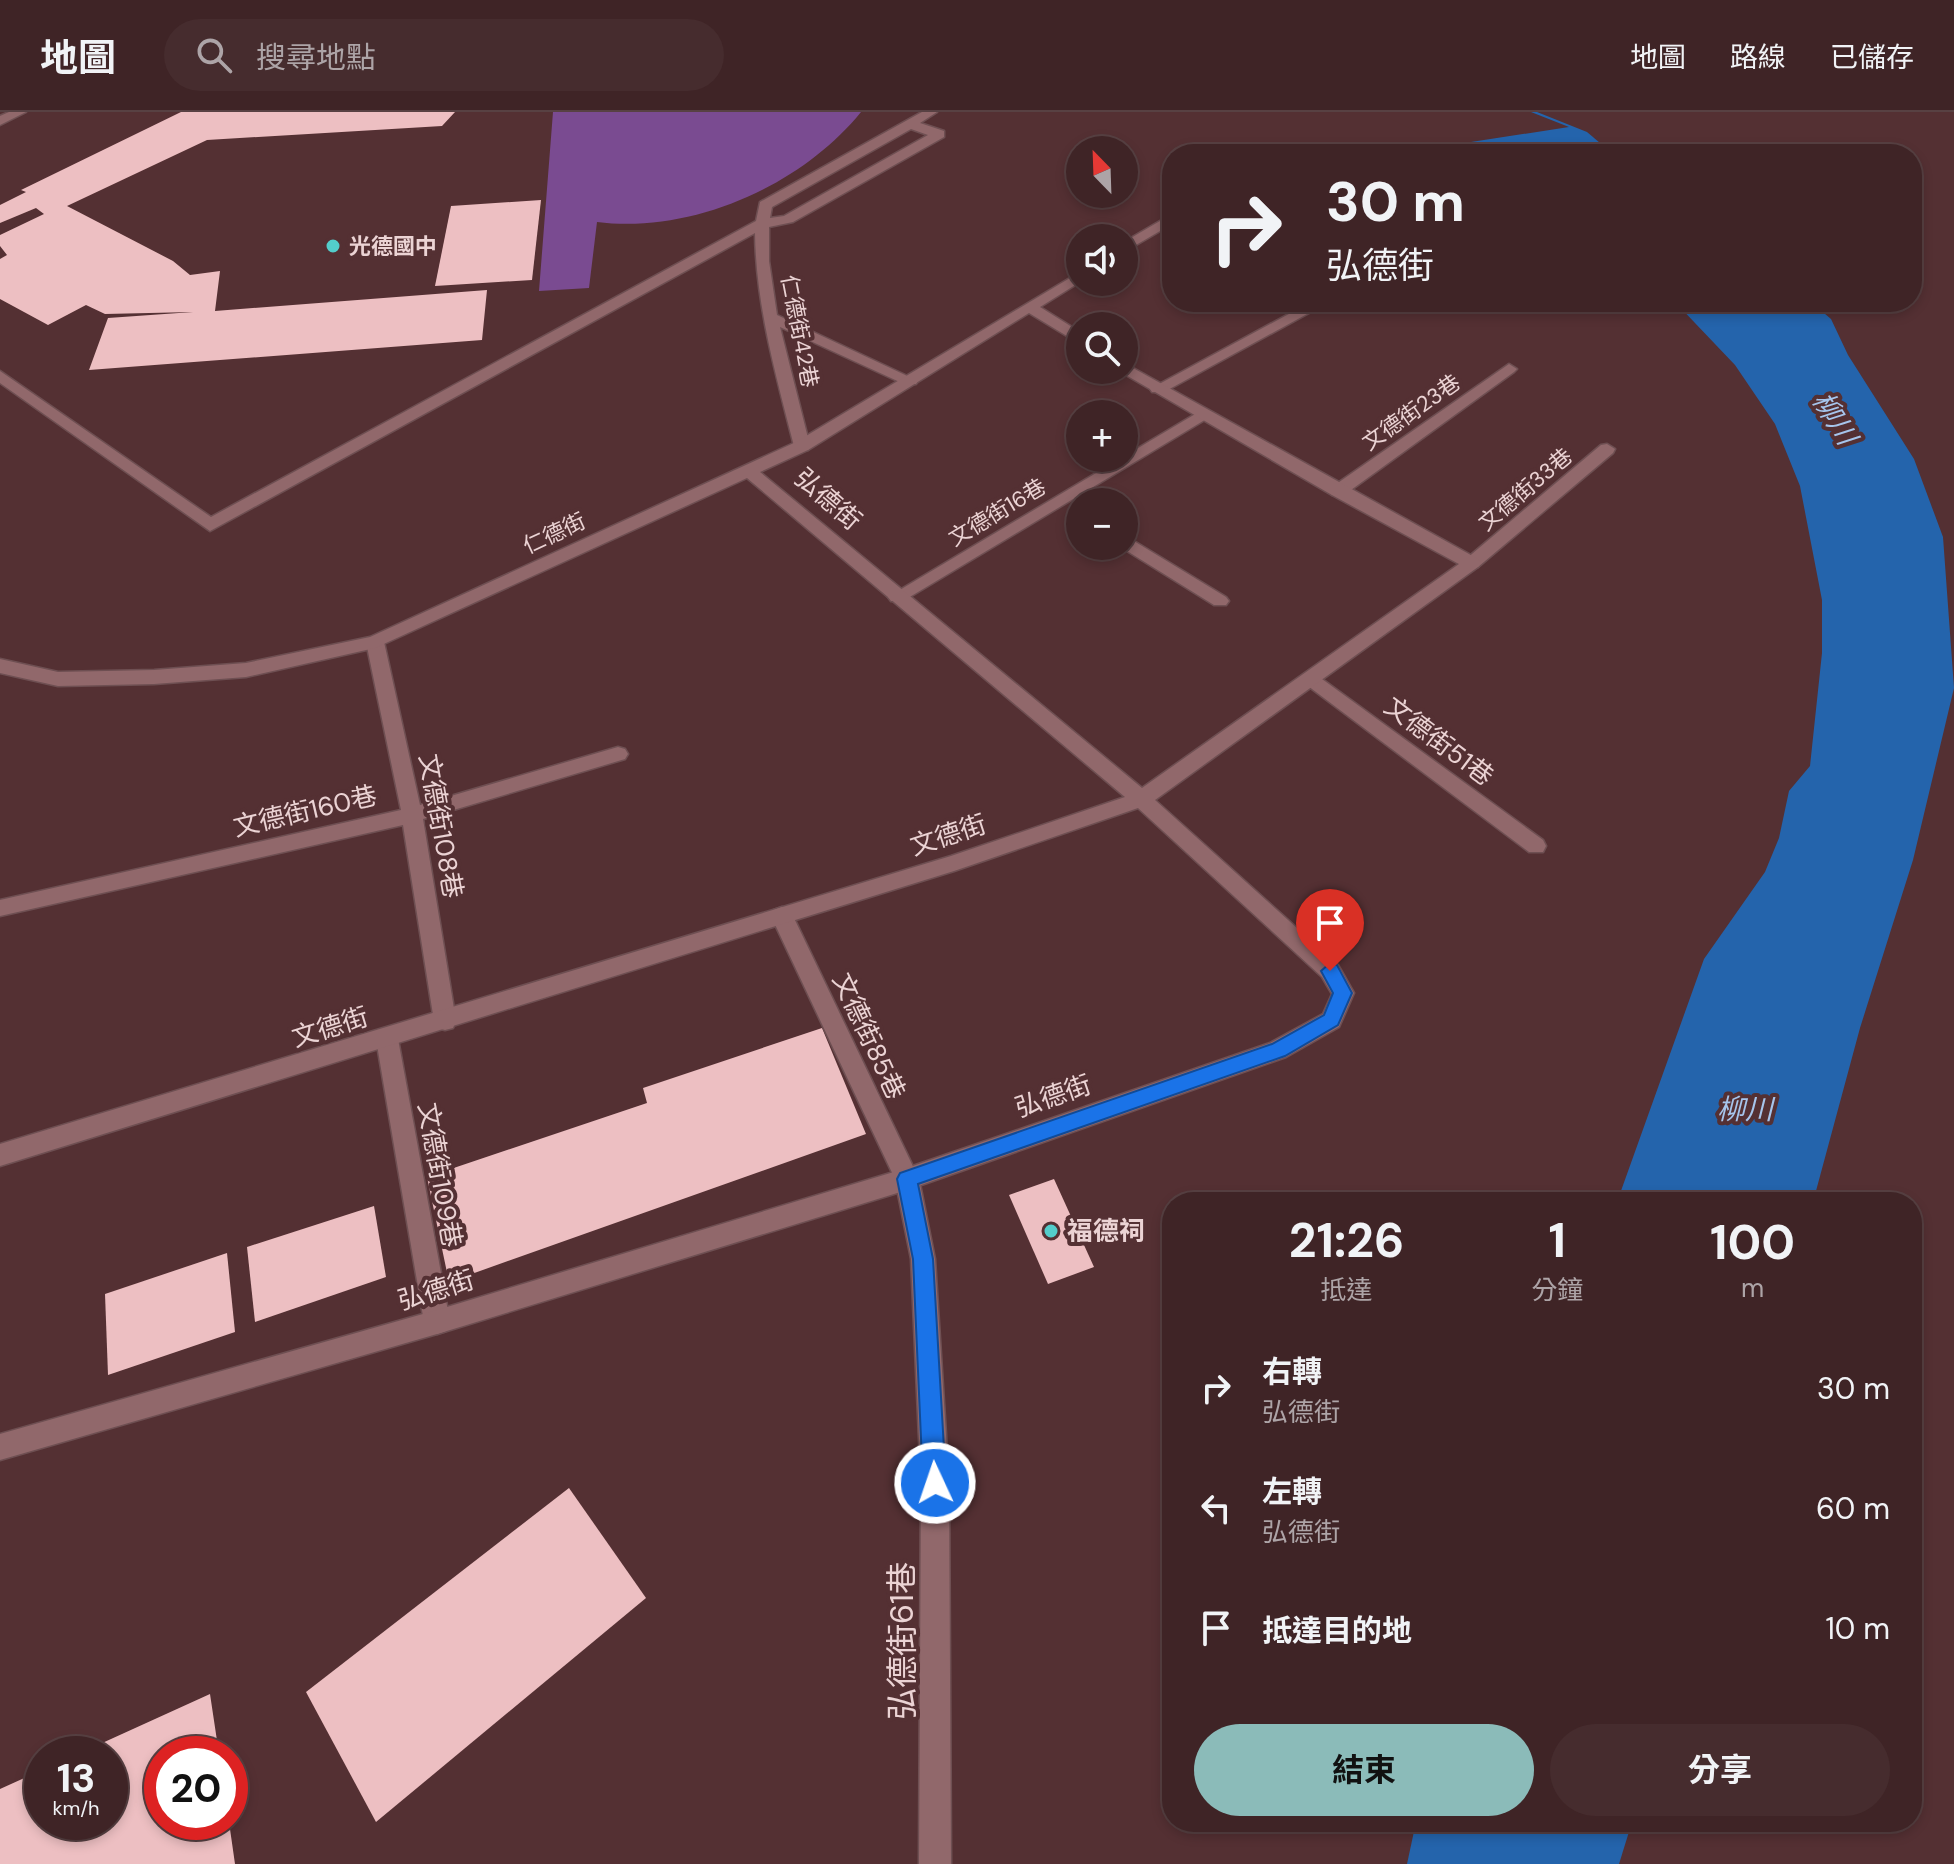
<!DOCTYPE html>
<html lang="zh-TW">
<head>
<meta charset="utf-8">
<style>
  :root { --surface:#3f2426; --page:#462c2e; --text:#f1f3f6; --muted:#ada4a7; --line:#584143; --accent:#8bbbb9 }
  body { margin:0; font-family:"DM Sans","Noto Sans TC",sans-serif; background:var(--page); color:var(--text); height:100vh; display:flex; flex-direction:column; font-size:30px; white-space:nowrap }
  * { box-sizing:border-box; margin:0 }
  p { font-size:26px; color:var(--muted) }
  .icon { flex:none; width:44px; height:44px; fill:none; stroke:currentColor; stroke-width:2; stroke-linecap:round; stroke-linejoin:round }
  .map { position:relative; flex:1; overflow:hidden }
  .details { position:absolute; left:1162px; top:1080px; width:760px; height:640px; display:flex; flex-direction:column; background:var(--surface); border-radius:32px; box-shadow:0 4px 12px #0003,0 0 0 2px var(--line) }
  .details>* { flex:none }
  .banner { position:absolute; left:1162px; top:32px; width:760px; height:168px; border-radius:32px; box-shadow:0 4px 12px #0003,0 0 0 2px var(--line); background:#3f2426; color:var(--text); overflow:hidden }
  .needle { width:52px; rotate:337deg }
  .controls { position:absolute; left:1066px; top:24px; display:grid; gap:16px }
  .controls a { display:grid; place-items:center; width:72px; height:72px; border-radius:50%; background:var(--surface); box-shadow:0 4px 12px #0003,0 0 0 2px var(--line); font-size:40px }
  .speed { position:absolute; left:24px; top:1624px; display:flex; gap:16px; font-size:40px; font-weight:700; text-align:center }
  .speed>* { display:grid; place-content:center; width:104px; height:104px; border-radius:50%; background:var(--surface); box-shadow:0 4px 12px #0003,0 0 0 2px var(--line); line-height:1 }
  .speed small { font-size:20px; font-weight:400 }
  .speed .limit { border:12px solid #d22; background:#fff; color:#111 }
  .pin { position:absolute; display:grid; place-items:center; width:68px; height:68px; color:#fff; margin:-82px -34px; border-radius:50% 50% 50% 0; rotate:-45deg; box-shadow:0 0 8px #0007 }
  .pin .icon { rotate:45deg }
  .me { position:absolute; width:88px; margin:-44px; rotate:357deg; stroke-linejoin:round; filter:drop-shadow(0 0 6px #0008) }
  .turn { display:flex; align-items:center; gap:28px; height:168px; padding:0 32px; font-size:36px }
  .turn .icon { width:104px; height:104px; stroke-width:2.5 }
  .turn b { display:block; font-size:56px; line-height:68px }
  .eta { display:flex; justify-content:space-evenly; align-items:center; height:136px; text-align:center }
  .eta b { font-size:48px; font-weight:700; line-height:56px }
  .cta { display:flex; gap:16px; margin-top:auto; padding:16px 32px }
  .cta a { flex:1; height:92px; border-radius:48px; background:var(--accent); color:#111; font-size:32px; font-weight:700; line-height:92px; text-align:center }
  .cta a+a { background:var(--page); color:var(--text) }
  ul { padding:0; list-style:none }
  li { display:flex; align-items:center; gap:24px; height:120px; padding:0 32px }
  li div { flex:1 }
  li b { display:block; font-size:30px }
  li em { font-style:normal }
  header { display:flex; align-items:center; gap:48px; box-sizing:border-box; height:112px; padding:0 40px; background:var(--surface); border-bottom:2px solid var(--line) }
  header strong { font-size:38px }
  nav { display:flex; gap:44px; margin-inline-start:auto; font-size:28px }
  .search { width:560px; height:72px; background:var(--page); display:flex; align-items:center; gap:20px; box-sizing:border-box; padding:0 28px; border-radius:44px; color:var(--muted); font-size:30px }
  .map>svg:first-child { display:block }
</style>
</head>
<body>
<header>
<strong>地圖</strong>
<div class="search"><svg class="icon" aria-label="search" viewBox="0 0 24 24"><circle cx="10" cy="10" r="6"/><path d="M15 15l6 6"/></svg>搜尋地點</div>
<nav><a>地圖</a><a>路線</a><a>已儲存</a></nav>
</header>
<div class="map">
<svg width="1954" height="1752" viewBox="0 0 1954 1752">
  <rect width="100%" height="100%" fill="#543033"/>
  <!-- green -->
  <path fill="#7a4b91" d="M553 0H861C801 74 692 122 597 110L589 176 539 179Z"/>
  <!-- water -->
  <g fill="#2464ac">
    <polygon points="1381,0 1537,0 1587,20 1613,42 1471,42"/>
    <polygon points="1675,190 1811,190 1831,207 1848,243 1914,347 1943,425 1954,576 1913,748 1860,916 1813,1090 1617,1090 1704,847 1765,760 1779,726 1789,679 1810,654 1822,541 1822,488 1800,374 1775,312 1735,253"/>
    <polygon points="1416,1710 1632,1710 1619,1752 1407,1752"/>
  </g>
  <!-- pier -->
  <polygon fill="#543033" points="1377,0 1531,0 1569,15 1445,34"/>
  <!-- building -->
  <g fill="#edbfc2">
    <polygon points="181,0 455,0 442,14 207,28 67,94 173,149 190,163 220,159 215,199 487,178 482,228 89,258 108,206 193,200 105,202 86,193 48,213 0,187 0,147 7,143 0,134 0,123 44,102 36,96 0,111 0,93 26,80 21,78"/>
    <polygon points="541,88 532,168 435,174 451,94"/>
    <polygon points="822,916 866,1022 449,1170 427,1065 647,991 643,976"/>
    <polygon points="1054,1067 1094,1155 1048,1172 1009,1083"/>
    <polygon points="374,1094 386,1165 255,1210 247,1135"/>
    <polygon points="227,1141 235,1220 108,1263 105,1182"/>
    <polygon points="569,1376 646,1486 376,1710 306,1580"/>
    <polygon points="210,1582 219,1642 162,1642 162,1710 229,1710 235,1752 0,1752 0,1677 42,1658 42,1710 110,1710 110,1642 78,1642"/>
  </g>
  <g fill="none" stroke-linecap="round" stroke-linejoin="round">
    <defs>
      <g id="service">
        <path d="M922 0H937L920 11 944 19V25L793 110 769 115V149L777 203 918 269 916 272H904L780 215 810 334 808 338H796L794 334C776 263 756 194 755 121L210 419 0 271V259L211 405 756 109 760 90ZM911 17 928 23 784 104 770 106 772 95Z"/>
        <polygon points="1311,190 1329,190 1164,280 1152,280 1150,277"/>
        <polygon points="1509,252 1517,257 1514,260 1344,383 1332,383 1330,379 1332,375"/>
        <polygon points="1202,298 1210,303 1208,306 903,489 891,489 888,485"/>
        <polygon points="1607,332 1615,337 1613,341 1478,455 1466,455 1463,451 1466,447 1601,333"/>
        <polygon points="1124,423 1226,485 1229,489 1226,493 1214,493 1119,434 1124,434"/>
        <polygon points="375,524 384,530 420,693 618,635 625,637 628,642 625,647 423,707 456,909 453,916 445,918 437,916 434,909 403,713 0,804 0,788 401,698 366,530"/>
        <polygon points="1311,559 1543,728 1546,734 1543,740 1529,740 1304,571 1302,566"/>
        <polygon points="782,795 790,798 793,804 919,1067 935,1147 949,1371 951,1752 919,1752 921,1371 911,1147 895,1067 771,804 774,798"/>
        <polygon points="387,917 395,920 398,927 450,1210 446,1219 437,1222 428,1219 424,1210 376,927 379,920"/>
      </g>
      <g id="minor">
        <polygon points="9,0 26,0 0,13 0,4"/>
        <polygon points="1172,102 1172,112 1124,140 1124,130"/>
        <polygon points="1080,160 1080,170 1040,195 1080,220 1080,232 1029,201 808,338 760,360 1142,676 1459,452 1332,383 1119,259 1124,258 1124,251 1478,447 1481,451 1478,455 1155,688 1338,853 1354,881 1339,915 1286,945 907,1078 437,1222 0,1348 0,1322 437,1198 907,1056 1270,931 1323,902 1332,882 1322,865 1138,696 954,759 0,1054 0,1032 951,744 1125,685 747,366 375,536 246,565 154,572 58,574 0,561 0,547 58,560 154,558 246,551 370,525 796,330"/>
      </g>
    </defs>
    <!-- service casing -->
    <use href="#service" stroke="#6e4f52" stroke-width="3"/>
    <!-- minor casing -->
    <use href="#minor" stroke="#6e4f52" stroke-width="3"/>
    <!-- service -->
    <use href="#service" fill="#91686b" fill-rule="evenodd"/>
    <!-- minor -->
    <use href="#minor" fill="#91686b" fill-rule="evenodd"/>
  </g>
  <!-- route -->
  <polygon fill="#1a73e8" stroke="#114b97" stroke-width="2" points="1330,851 1337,853 1352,881 1338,913 1285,944 918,1072 933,1147 946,1371 943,1379 935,1383 927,1379 923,1371 913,1147 897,1067 900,1061 1272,932 1324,903 1333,881 1321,859"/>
  <!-- markers -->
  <g fill="#53cdcb" stroke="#543033" stroke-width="3">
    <circle cx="333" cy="134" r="8"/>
    <circle cx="1051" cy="1119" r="8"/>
  </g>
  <g text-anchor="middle" stroke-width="8" stroke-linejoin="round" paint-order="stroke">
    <!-- far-poi labels -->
    <g font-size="22" font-weight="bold" fill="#ebd3d4" stroke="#543033" text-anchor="start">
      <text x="349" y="142">光德國中</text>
    </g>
    <!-- far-street labels -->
    <g font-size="22" fill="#ebd3d4" stroke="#543033">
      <text transform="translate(800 219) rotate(79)" y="8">仁德街42巷</text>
      <text transform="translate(1411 300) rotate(-35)" y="8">文德街23巷</text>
      <text transform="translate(1525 377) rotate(-40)" y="8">文德街33巷</text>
      <text transform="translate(997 400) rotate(-31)" y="8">文德街16巷</text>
      <text transform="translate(554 421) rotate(-25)" y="8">仁德街</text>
    </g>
    <!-- street labels -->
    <g font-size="26" fill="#ebd3d4" stroke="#543033">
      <text transform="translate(828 387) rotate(41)" y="9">弘德街</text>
      <text transform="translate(1439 629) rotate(37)" y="9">文德街51巷</text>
      <text transform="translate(305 699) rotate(-13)" y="9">文德街160巷</text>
      <text transform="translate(441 714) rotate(80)" y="9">文德街108巷</text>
      <text transform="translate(948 723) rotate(-18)" y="9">文德街</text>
      <text transform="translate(330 915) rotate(-17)" y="9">文德街</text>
      <text transform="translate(869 924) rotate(65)" y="9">文德街85巷</text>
      <text transform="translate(1053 984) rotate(-19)" y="9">弘德街</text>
      <text transform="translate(440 1063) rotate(80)" y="9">文德街109巷</text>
      <text transform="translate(436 1178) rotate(-17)" y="9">弘德街</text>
    </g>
    <!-- poi labels -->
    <g font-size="26" font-weight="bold" fill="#ebd3d4" stroke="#543033" text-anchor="start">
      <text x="1067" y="1128">福德祠</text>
    </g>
    <!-- water labels -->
    <g font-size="28" font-style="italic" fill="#a6c5ec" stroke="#543033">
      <text transform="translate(1835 306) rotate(58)" y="10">柳川</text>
      <text x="1745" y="1007">柳川</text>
    </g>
    <!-- near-street labels -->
    <g font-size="32" fill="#ebd3d4" stroke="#543033">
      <text transform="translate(902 1529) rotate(-90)" y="11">弘德街61巷</text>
    </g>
  </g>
</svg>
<div class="controls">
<a><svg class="needle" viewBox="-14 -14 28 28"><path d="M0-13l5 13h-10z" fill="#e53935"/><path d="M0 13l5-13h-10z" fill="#ada4a7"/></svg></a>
<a><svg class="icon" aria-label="sound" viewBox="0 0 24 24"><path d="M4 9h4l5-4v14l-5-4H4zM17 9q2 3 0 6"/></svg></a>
<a><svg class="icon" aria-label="search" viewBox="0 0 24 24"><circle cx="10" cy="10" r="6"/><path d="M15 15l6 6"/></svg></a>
<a>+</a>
<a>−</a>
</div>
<div class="speed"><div>13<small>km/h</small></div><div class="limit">20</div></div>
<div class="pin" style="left:1330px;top:859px;background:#d93025"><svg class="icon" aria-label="arrive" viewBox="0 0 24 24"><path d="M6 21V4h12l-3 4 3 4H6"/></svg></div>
<svg class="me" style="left:935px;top:1371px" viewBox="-20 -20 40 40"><circle r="17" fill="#1a73e8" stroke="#fff" stroke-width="3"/><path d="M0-11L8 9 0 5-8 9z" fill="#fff"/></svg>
<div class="banner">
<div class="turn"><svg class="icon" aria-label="right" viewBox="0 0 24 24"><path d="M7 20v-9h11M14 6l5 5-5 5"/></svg><div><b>30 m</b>弘德街</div></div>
</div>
<section class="details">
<div class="eta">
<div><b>21:26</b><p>抵達</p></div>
<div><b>1</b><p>分鐘</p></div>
<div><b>100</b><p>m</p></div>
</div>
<ul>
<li><svg class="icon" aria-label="right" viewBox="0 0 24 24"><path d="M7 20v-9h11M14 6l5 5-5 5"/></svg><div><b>右轉</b><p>弘德街</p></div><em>30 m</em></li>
<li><svg class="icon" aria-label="left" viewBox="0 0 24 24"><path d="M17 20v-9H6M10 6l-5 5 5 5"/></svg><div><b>左轉</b><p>弘德街</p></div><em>60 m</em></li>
<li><svg class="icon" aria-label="arrive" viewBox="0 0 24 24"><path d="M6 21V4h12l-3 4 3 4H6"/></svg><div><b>抵達目的地</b></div><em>10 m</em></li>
</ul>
<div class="cta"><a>結束</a><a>分享</a></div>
</section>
</div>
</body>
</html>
